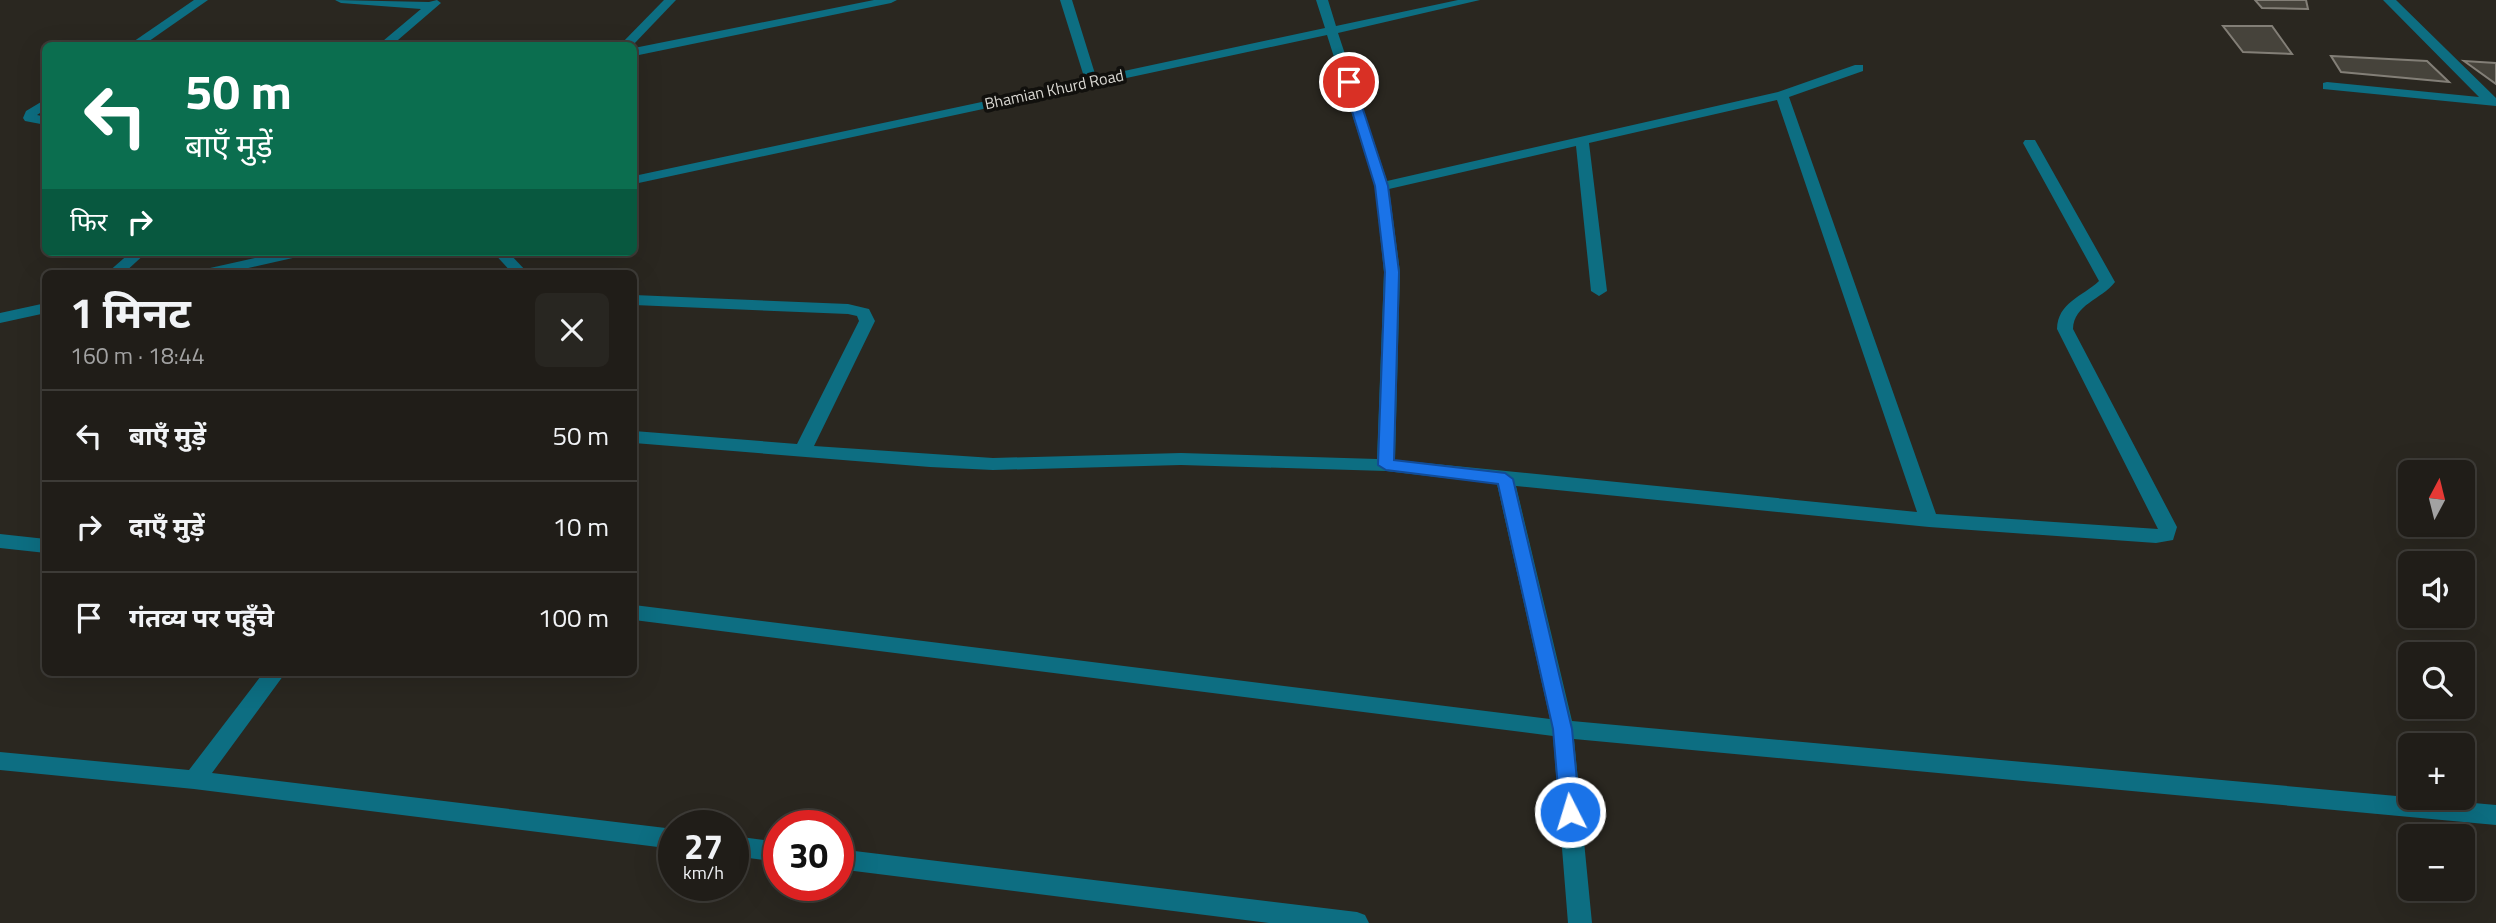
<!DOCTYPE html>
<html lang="hi">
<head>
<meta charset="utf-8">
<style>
  :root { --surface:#201d18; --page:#282621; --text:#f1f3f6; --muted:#a2a2a2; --line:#3d3b37 }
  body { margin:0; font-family:"Titillium Web","Noto Sans Devanagari",sans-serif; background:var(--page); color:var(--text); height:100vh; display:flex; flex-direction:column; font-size:26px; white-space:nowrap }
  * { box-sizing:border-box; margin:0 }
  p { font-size:23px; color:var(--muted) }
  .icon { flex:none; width:38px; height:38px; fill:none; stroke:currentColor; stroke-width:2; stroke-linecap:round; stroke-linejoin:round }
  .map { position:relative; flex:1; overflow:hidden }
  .drawer { position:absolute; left:42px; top:270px; width:595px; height:406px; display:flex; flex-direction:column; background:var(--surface); border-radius:10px; box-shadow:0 7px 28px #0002,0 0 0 2px var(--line) }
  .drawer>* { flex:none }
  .banner { position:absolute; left:42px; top:42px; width:595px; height:214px; border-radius:10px; box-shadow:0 7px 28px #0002,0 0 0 2px var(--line); background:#0b6e4f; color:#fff; overflow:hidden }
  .needle { width:46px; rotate:7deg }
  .tools { position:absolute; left:2398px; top:460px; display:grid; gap:14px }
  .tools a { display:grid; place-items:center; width:77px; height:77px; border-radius:10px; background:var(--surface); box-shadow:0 7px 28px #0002,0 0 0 2px var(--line); font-size:35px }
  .speed { position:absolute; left:658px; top:810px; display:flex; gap:14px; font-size:35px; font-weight:700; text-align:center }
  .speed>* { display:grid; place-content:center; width:91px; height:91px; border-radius:50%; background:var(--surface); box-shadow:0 7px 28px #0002,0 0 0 2px var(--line); line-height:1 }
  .speed small { font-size:18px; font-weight:400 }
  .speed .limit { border:10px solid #d22; background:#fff; color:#111 }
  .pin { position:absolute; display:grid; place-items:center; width:60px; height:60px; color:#fff; margin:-30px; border:4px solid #fff; border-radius:50%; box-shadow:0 2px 7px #0007 }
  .me { position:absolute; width:77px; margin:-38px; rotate:355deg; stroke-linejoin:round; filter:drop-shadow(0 0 5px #0008) }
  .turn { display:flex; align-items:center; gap:24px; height:147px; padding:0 28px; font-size:32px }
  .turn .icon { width:91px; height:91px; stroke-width:2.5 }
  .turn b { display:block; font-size:49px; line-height:60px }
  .then { display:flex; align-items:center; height:66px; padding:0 28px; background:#0003; gap:14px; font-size:26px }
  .round { display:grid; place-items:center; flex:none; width:74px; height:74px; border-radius:10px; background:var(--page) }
  .overview { display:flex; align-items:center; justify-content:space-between; height:119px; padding:0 28px }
  h1 { font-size:42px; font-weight:700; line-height:52px }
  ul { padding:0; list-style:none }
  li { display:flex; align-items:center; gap:21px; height:91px; padding:0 28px; border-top:2px solid var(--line) }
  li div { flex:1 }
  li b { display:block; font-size:26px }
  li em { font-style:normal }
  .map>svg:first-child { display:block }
</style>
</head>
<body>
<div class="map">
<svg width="2496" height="923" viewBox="0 0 2496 923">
  <rect width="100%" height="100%" fill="#2a2720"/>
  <!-- building -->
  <g fill="#46433b" stroke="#837f77" stroke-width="2">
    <polygon points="2255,0 2306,0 2308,9 2262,8"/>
    <polygon points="2223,26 2272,26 2292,54 2243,52"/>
    <polygon points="2331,56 2427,61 2449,82 2341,72"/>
    <polygon points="2464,61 2496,63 2496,84"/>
  </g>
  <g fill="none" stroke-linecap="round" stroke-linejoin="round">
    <!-- minor -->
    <g fill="#0d6e82" fill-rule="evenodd">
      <polygon points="194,0 208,0 142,46 127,46"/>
      <polygon points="335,0 429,2 437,0 441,3 391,46 377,46 421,9 341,3"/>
      <polygon points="664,0 676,0 632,46 619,46"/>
      <polygon points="874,0 897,0 891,3 634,56 634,48"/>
      <path d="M1060 0H1072L1096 77 1325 28 1316 0H1328L1336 26 1458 0H1480L1338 33 1387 181 1778 92 1855 65H1863V71L1789 97 1936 514 2158 529 2057 329C2058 302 2082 297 2099 281L2023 143 2025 140H2035L2115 282C2101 300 2074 304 2073 329L2177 527 2173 540 2156 543 1929 527 1516 486 1572 721 2496 805V825L1574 739 1592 923H1568L1553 736 634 620V605L1550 719 1497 484 1386 471 1181 465 993 470 930 467 634 443V431L797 444 859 321 857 316 848 314 634 305V295L848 304 869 309 875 321 814 446 993 458 1181 453 1377 459 1384 272 1375 186 1327 35 634 184V176L1085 80ZM1777 100 1917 512 1395 460 1400 272 1389 189 1576 146 1591 291 1599 296 1607 291 1589 143Z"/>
      <polygon points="2383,0 2396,0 2496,98 2496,106 2323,89 2323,83 2327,82 2479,97"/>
      <polygon points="46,99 46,109 37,115 46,117 46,125 25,121 23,118 26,111"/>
      <polygon points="131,252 147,252 124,273 107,273"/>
      <polygon points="281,252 308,252 306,255 226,273 198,273 201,270"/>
      <polygon points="493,252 508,252 528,273 512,273"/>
      <polygon points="46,303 46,313 0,323 0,313"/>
      <polygon points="0,534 46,539 46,553 0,548"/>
      <polygon points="264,672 286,672 212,773 674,829 674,849 194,789 0,770 0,752 189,770"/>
      <polygon points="733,836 779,842 779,862 733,856"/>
      <polygon points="838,849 1357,912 1365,915 1369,923 1269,923 838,869"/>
    </g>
  </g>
  <!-- route -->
  <polygon fill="#1a73e8" stroke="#114b97" stroke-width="2" points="1349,79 1354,82 1388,186 1399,272 1394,460 1505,473 1513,479 1572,729 1580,812 1577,818 1570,821 1563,818 1560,812 1553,729 1498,484 1386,470 1378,465 1385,272 1375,186 1343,82"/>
  <g text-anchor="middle" stroke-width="7" stroke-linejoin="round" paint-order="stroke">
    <!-- far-street labels -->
    <g font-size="16" fill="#d9d7d2" stroke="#11100d">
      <text transform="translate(1054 89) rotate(-12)" y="6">Bhamian Khurd Road</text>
    </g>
  </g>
</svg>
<div class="tools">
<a><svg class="needle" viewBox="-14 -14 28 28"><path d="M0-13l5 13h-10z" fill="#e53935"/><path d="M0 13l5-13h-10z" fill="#a2a2a2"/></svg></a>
<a><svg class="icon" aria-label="sound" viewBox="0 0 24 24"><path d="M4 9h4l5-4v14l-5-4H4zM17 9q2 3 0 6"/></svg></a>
<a><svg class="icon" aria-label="search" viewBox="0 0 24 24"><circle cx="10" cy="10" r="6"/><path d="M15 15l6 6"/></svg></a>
<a>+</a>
<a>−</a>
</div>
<div class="speed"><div>27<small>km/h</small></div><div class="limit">30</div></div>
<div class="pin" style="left:1349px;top:82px;background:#d93025"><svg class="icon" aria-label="arrive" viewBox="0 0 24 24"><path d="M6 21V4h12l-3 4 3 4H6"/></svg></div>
<svg class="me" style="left:1570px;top:812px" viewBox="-20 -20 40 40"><circle r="17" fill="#1a73e8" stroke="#fff" stroke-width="3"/><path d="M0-11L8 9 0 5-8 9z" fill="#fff"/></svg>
<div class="banner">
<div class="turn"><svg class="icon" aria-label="left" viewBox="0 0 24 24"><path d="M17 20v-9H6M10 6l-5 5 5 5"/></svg><div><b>50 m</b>बाएँ मुड़ें</div></div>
<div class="then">फिर<svg class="icon" aria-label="right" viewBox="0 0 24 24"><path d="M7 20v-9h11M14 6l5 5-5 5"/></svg></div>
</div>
<section class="drawer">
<div class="overview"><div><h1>1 मिनट</h1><p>160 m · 18:44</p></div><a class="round"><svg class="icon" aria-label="close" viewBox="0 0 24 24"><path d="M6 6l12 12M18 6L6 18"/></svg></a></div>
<ul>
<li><svg class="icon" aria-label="left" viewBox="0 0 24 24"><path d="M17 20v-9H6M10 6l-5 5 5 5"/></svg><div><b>बाएँ मुड़ें</b></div><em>50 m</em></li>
<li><svg class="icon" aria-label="right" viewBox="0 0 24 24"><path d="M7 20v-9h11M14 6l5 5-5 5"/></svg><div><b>दाएँ मुड़ें</b></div><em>10 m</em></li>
<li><svg class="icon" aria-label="arrive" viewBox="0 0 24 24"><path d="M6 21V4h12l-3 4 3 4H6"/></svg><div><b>गंतव्य पर पहुँचे</b></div><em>100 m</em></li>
</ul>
</section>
</div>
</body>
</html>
